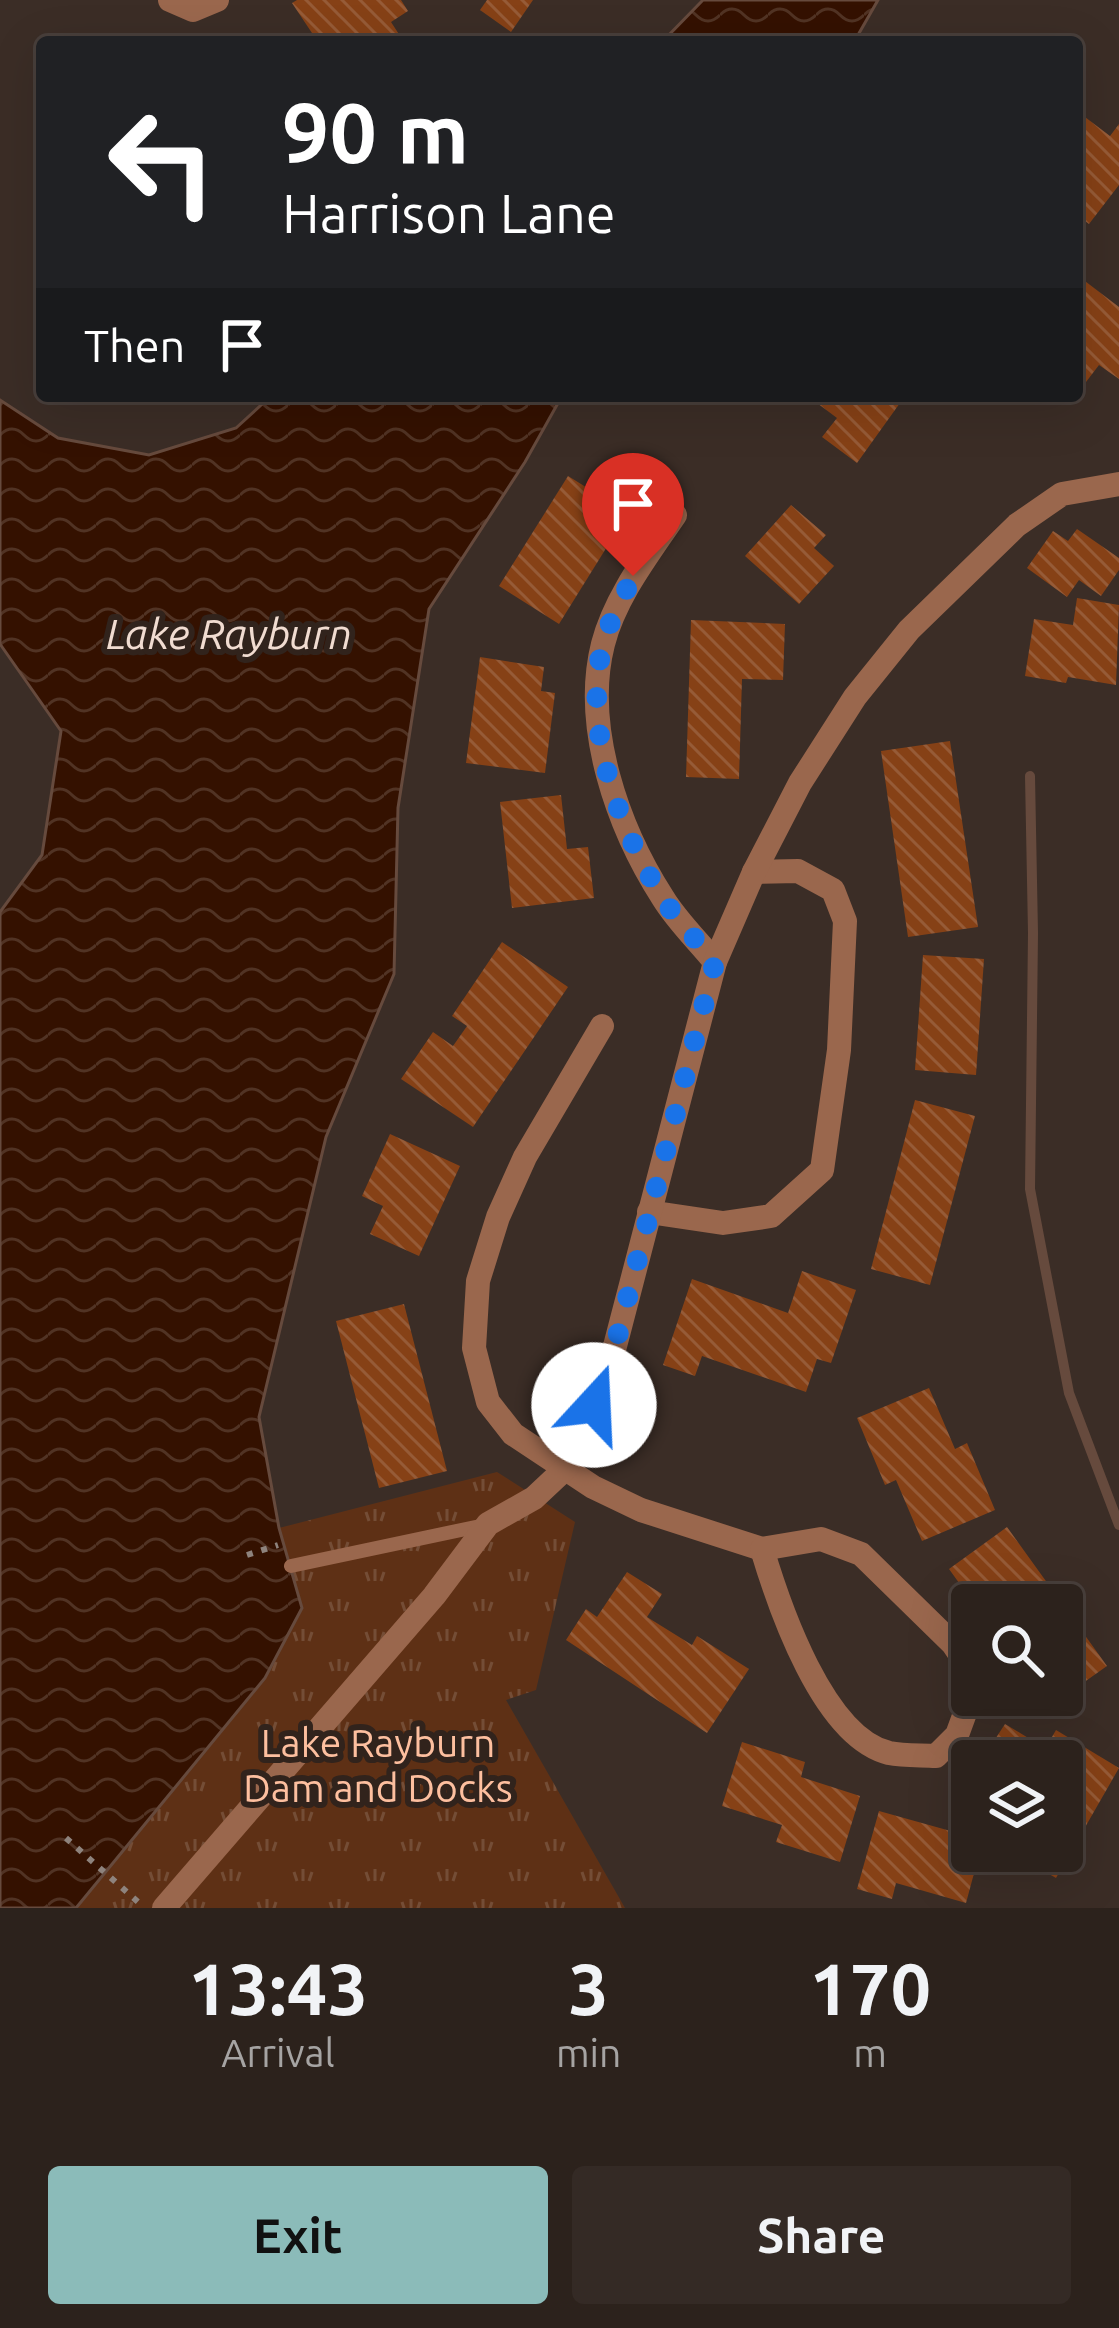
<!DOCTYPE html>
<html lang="en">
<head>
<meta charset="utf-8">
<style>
  :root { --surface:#2c221c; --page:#342a25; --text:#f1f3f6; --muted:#a6a4a3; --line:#483f3b; --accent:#8bbbb9 }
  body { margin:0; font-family:Ubuntu,sans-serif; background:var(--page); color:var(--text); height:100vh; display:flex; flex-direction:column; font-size:45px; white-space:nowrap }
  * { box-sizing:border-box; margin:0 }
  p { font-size:39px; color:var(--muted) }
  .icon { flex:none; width:66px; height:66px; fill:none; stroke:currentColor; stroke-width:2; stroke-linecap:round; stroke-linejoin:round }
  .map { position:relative; height:1908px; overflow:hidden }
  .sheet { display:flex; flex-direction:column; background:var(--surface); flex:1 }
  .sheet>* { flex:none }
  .guide { position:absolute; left:36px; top:36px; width:1047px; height:366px; border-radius:12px; box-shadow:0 12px 48px #0002,0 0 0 3px var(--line); background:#202124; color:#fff; overflow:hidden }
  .fabs { position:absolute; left:951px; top:1584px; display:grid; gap:24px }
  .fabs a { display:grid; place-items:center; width:132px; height:132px; border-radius:12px; background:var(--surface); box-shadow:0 12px 48px #0002,0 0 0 3px var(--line); font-size:60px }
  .pin { position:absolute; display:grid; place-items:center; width:102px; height:102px; color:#fff; margin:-123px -51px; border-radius:50% 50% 50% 0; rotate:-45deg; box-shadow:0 0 12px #0007 }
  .pin .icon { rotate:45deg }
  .me { position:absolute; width:132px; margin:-66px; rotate:20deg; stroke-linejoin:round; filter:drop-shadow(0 0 9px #0008) }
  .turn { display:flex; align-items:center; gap:42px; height:252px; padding:0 48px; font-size:54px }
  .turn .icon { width:156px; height:156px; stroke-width:2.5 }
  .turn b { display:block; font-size:84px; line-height:102px }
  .then { display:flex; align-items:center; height:114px; padding:0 48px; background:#0003; gap:24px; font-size:45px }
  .eta { display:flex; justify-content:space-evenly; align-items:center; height:204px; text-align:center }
  .eta b { font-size:72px; font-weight:700; line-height:84px }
  .primary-button { display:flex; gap:24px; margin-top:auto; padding:24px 48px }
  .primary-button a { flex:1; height:138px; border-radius:12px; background:var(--accent); color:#111; font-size:48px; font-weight:700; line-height:138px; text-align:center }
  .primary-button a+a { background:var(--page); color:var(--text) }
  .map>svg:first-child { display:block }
</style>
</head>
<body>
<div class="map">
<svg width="1119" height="1908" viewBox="0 0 1119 1908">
  <defs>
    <pattern id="grass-tufts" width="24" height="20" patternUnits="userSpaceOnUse" patternTransform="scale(3)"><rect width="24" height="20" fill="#5e3015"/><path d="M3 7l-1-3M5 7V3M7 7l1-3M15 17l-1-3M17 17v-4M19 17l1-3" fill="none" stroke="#744d36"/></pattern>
    <pattern id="water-waves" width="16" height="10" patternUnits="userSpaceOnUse" patternTransform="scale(3)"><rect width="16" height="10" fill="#341100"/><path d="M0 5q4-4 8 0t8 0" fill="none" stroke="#513324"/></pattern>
    <pattern id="building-back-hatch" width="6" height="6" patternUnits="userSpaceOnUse" patternTransform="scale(3)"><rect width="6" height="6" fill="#864116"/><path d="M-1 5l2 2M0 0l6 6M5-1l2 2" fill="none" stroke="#965b37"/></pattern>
  </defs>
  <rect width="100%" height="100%" fill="#3b2d26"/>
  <!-- grass -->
  <polygon fill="url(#grass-tufts)" points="497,1472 575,1522 536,1690 506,1700 625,1908 76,1908 266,1678 302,1608 279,1528"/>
  <!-- water -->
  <g fill="url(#water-waves)" stroke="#664a3d" stroke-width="3">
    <polygon points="703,0 878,0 854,42 662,42"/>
    <polygon points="271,396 562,396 525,462 429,609 398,808 394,974 326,1137 259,1417 279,1528 302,1608 265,1678 76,1908 0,1908 0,912 42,855 61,731 0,644 0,400 58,438 149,455 236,428"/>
  </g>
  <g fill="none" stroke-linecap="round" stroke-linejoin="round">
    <!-- stream -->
    <polyline stroke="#664a3d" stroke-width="10" points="1030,776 1033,933 1030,1189 1069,1393 1119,1525"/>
  </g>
  <!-- building -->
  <g fill="url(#building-back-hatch)">
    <polygon points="297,0 401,0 408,11 391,22 404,42 318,42 292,3"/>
    <polygon points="487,0 533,0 511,32 480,10"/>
    <polygon points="1081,114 1110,136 1119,124 1119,185 1089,224 1077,215 1077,119"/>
    <polygon points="1077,275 1119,307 1119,379 1099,365 1086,382 1077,375"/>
    <polygon points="816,396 905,396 857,463 822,437 837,418 813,400"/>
    <polygon points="568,476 628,513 559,624 499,586"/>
    <polygon points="791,505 826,535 814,548 834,566 799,604 745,556"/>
    <polygon points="1077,529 1119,558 1119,570 1101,596 1079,580 1067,597 1027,568 1053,531 1068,541"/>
    <polygon points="1077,598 1119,605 1116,685 1068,677 1066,683 1025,676 1034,619 1073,625"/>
    <polygon points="691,620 785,624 783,680 742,679 739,779 686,777"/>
    <polygon points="480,657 544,667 541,691 555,693 545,773 466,763"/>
    <polygon points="950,741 978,927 908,937 881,751"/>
    <polygon points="561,795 567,849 588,847 594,898 512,908 500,802"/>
    <polygon points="502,942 568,987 473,1127 401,1079 433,1032 453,1046 467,1026 452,1016"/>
    <polygon points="923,955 984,959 976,1075 915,1070"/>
    <polygon points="915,1100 975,1116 930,1285 871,1269"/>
    <polygon points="390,1134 460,1166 419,1256 370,1234 383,1206 362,1196"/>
    <polygon points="802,1271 856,1290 831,1363 817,1359 806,1392 702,1356 695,1376 663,1365 692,1279 788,1313"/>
    <polygon points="404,1304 447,1471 379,1488 336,1321"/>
    <polygon points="929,1388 955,1449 967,1443 995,1510 922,1541 896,1480 885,1485 857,1418"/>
    <polygon points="1007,1527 1107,1666 1049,1707 1040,1695 1062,1695 1062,1605 975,1605 949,1569"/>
    <polygon points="627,1572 662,1594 647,1617 692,1645 697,1636 749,1669 707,1733 566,1640 586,1609 597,1617"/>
    <polygon points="1005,1724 1030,1739 1016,1761 998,1761 986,1753"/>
    <polygon points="1056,1730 1119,1768 1056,1878 1009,1851 1062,1851 1062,1761 1038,1761"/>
    <polygon points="742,1742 805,1762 801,1777 860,1796 840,1862 776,1842 782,1825 722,1806"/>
    <polygon points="972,1765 972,1795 957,1775"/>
    <polygon points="879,1811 972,1837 972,1851 980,1851 966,1903 896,1883 892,1899 857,1889"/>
  </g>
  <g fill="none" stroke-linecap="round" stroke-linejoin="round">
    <!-- path -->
    <g stroke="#8e837d" stroke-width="6" stroke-dasharray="6 9" stroke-linecap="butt">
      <polyline points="247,1555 278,1545"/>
      <polyline points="66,1838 138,1902"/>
    </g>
    <!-- lane -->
    <polyline stroke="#9a674d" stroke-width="14" points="291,1566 485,1525"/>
    <!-- street -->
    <g stroke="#9a674d" stroke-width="24">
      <polyline points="170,0 193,10 217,0"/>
      <path d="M675 515C648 555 615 597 603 644 582 727 618 828 663 898 677 921 698 941 715 962"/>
      <polyline points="602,1026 525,1157 498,1217 478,1281 474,1348 488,1402 513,1434 593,1487 641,1510 762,1549"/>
      <polyline points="649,1212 723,1223 771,1216 822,1170 839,1050 845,921 833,890 798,871 754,872"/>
      <path d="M972 1672 953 1644 861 1554 821 1539 762 1549C779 1606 823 1737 889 1753 904 1756 921 1755 936 1756L957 1735 972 1694"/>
      <polyline points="164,1908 434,1596 488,1524 534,1498 566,1468 608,1373 715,962 754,872 800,783 855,697 909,630 1017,525 1062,494 1119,484"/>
    </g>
  </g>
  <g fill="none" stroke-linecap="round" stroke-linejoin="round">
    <!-- route -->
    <path stroke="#1a73e8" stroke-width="21" stroke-dasharray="0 37.8" d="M594 1405 608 1373 715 962C698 941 677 921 663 898 618 828 582 728 603 644 609 621 623 598 633 576"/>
  </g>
  <g text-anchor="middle" stroke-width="12" stroke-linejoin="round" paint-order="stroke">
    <!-- park labels -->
    <g font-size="39" fill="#fdbf9f" stroke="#31231c">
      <text x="378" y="1757">Lake Rayburn<tspan x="378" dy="45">Dam and Docks</tspan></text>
    </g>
    <!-- water labels -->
    <g font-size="42" font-style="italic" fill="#f1dcd1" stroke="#31231c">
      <text x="229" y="649">Lake Rayburn</text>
    </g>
  </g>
</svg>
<div class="fabs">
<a><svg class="icon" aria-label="search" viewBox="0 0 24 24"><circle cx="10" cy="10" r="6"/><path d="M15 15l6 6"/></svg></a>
<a><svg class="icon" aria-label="layers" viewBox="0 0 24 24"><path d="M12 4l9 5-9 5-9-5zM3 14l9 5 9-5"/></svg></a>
</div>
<div class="pin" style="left:633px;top:576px;background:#d93025"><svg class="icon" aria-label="arrive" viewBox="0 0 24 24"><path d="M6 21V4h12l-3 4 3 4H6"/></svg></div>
<svg class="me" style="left:594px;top:1405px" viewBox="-20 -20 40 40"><circle r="19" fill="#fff"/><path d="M0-13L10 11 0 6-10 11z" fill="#1a73e8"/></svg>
<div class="guide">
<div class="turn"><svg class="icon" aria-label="left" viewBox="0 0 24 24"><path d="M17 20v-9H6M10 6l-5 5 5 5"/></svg><div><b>90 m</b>Harrison Lane</div></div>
<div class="then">Then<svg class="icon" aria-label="arrive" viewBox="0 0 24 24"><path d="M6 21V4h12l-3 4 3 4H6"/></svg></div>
</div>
</div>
<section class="sheet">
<div class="eta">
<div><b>13:43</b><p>Arrival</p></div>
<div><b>3</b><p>min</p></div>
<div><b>170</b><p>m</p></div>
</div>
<div class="primary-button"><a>Exit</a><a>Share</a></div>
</section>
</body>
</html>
